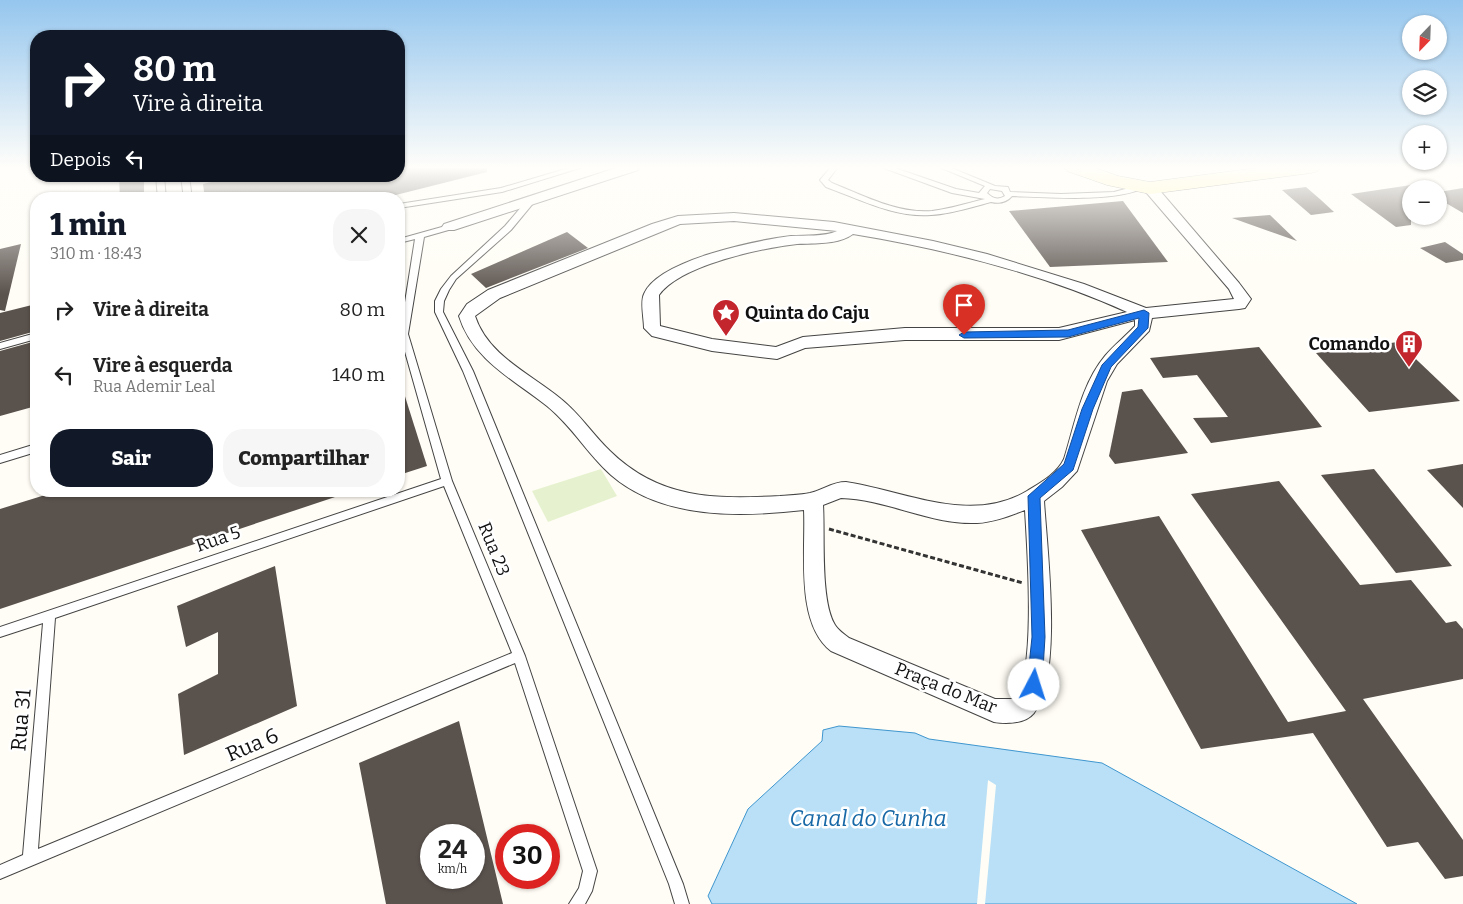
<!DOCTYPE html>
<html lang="pt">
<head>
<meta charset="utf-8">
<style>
  :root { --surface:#fff; --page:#f6f6f6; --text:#222; --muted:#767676; --accent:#111827 }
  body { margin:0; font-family:Bitter,serif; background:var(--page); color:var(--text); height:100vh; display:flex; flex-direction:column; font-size:19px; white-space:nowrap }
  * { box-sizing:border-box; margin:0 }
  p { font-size:16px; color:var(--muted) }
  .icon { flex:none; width:28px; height:28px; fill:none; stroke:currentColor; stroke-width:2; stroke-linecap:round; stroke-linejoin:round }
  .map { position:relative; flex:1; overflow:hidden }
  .panel { position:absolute; left:30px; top:192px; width:375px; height:305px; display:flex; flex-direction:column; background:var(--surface); border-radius:20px; box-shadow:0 1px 4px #0004 }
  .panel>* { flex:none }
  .guide { position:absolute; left:30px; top:30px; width:375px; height:152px; border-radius:20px; box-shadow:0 1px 4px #0004; background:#111827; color:#fff; overflow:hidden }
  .needle { width:32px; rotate:203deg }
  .controls { position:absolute; left:1402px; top:15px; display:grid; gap:10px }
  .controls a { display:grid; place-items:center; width:45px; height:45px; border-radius:50%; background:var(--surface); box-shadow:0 1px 4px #0004; font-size:25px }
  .speed { position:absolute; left:420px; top:824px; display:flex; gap:10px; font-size:25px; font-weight:700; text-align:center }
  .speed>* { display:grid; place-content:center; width:65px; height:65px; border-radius:50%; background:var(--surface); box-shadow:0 1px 4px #0004; line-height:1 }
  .speed small { font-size:12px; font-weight:400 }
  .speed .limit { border:8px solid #d22; background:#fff; color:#111 }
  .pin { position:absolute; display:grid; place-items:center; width:42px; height:42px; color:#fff; margin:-51px -21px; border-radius:50% 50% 50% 0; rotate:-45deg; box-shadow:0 0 5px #0007 }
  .pin .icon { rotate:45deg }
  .me { position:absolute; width:55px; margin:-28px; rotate:5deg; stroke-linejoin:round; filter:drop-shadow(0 0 4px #0008) }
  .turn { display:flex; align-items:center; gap:18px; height:105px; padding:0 20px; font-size:22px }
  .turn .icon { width:65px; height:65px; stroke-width:2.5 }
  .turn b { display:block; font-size:35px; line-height:42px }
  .then { display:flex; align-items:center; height:48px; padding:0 20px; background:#0003; gap:10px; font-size:19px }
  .round { display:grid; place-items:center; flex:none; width:52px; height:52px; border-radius:20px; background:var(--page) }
  .head { display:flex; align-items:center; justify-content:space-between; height:85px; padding:0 20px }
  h1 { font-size:30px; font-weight:800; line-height:38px; color:var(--accent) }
  .action { display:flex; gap:10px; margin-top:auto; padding:10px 20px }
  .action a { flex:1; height:58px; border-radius:20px; background:var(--accent); color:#fff; font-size:20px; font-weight:800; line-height:58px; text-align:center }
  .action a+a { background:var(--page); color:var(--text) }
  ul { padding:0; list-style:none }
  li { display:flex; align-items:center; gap:15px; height:65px; padding:0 20px }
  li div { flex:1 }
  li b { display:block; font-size:19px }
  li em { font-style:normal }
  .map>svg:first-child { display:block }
</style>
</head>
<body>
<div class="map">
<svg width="1463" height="904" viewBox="0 0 1463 904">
  <rect width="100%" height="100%" fill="#fffdf5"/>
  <!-- pitch -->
  <polygon fill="#e6f2cf" points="601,469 617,496 548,522 532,491"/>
  <!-- water -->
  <polygon fill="#b9e0f7" stroke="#3f96cf" points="839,726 915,733 929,739 1102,763 1357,904 712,904 708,896 748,809 822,741 823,730"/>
  <!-- pier -->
  <polygon fill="#fffdf5" points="988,780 996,785 985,904 977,904"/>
  <!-- building -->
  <g fill="#5a524d" fill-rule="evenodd">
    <polygon points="399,167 487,167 487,172 380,199 205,199 203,184 235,176 399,176"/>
    <polygon points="119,176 144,176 144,199 120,199"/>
    <polygon points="1411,185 1411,225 1396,227 1351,194"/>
    <polygon points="1306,187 1321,200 1334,212 1311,215 1282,190"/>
    <polygon points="1463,188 1463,213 1439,199 1439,192"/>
    <polygon points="1123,201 1168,262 1050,267 1009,211"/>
    <polygon points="1270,215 1297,241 1232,218"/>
    <polygon points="567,232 588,248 486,288 471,274"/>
    <polygon points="1445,242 1463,254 1463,260 1446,263 1420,248"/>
    <polygon points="21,244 5,311 0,310 0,249"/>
    <polygon points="36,304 36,331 0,341 0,313"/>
    <polygon points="36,341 36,406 0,416 0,351"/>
    <polygon points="1398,342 1460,401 1369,412 1316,353"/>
    <polygon points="1259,347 1322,427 1211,443 1193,418 1228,417 1197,375 1163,378 1150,358"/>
    <polygon points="402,387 427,466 399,475 399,388"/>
    <polygon points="1142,389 1188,453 1115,464 1109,456 1122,392"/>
    <polygon points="1463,464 1463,508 1427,470"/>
    <polygon points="1374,469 1452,566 1396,573 1321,475"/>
    <polygon points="1279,481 1360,585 1411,580 1446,623 1456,621 1463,629 1463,679 1363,699 1463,840 1463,876 1445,879 1418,842 1387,847 1313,733 1201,749 1081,530 1159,516 1288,722 1346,711 1191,494"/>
    <polygon points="58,491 344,491 344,494 0,609 0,509"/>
    <polygon points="275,566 297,706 184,755 178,694 218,674 218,632 186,647 177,606"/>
    <path d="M459 721 503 904H386L359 763ZM431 835H474V878H431Z"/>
  </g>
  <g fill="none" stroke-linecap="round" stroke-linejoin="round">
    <defs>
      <g id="lane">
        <polygon points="572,167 583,167 502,192 399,208 399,204 501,188"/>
        <path d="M831 167H838L828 180 832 183C862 195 898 214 932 211 949 209 968 203 985 199L952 193 881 167H892L956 189 979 193 985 186 939 167H949L995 186 1008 187 1010 192 1061 194 1114 192 1140 185 1144 187C1120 203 1042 197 1012 196 1007 202 999 204 991 202 972 207 951 214 931 215 895 218 859 199 826 187L820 180ZM990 189 1002 191 1005 196C998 200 993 199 987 193Z"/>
        <polygon points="156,176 164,176 166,199 158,199"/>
        <polygon points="181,176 189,176 192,199 184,199"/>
        <polygon points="528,199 531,199 535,201 511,230 456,279 449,290 444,301 443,312 473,371 683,884 689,904 675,904 669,884 463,371 435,312 435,301 441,289 451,276 505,226"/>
        <path d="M449 225H452V229L424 237 408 334 452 481 525 656 597 871 592 891 585 904H569L579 888 583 871 515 663 0 879V865L23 855 43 623 0 637V627L441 479 400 334 415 239 399 243V239ZM444 486 512 653 38 849 55 618Z"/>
        <polygon points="36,333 36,339 0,349 0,343"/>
        <polygon points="36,444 36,452 0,463 0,455"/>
      </g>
      <g id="street">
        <polygon points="619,167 639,167 638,170 454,230 444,230 442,227 444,224"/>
        <path d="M1150 184 1155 185 1239 283 1251 299 1245 308 1239 309 1152 318 1149 331 1117 364 1107 381 1077 471 1062 487 1044 501C1047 549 1063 675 1034 713 1025 724 1006 724 994 722L831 651C795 623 806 551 804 510 741 517 663 520 611 475 588 455 572 426 547 406 514 380 472 359 459 316L467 304 488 290 652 224 678 216 734 213 834 222 933 241 987 254 1084 284 1146 308 1234 299 1229 289 1145 191 1143 188 1145 185ZM734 221 837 231C824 237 805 235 791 236 758 240 658 260 644 294 640 302 644 318 644 328L652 336 712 351 777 359 805 348 905 340H1059L1135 320V326C1126 336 1114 345 1105 356 1081 385 1075 424 1064 459 1057 474 1040 483 1027 491 971 525 905 491 846 482 832 482 823 490 810 493 800 495 790 495 780 496 715 499 660 500 610 451 593 435 580 414 561 399 531 374 488 356 475 316L500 298 680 224ZM853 234C944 249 1043 274 1127 312L1059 328H905L803 337 776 347 712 339 660 326 659 295C680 265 762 248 797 244 815 243 838 245 853 234ZM841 498C887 499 930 525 977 523 994 522 1009 516 1025 510 1027 545 1037 677 1014 699H995L849 638C844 634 838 630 835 625 820 601 825 534 823 505Z"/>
      </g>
      <polygon id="secondary" points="1064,167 1093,167 1118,176 1150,182 1264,167 1321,167 1318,171 1311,173 1150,194 1107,185 1067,171"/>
    </defs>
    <!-- lane casing -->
    <use href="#lane" stroke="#444" stroke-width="2"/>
    <!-- street casing -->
    <use href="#street" stroke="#444" stroke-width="2"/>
    <!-- secondary casing -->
    <use href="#secondary" stroke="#333" stroke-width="1"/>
    <!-- path -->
    <polyline stroke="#333" stroke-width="3" stroke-dasharray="5 2.5" stroke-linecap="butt" points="829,529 1023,583"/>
    <!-- lane -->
    <use href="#lane" fill="#fff" fill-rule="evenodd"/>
    <!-- street -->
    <use href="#street" fill="#fff" fill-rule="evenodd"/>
    <!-- secondary -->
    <use href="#secondary" fill="#fff6b0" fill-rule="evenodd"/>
  </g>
  <!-- sky -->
  <linearGradient id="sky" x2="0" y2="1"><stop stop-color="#95c6ee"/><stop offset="0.57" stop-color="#fffefa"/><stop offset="1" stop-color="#fffefa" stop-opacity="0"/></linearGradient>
  <rect width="1463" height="294" fill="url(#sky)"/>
  <!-- route -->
  <polygon fill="#1a73e8" stroke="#114b97" points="1144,310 1149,313 1148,328 1111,367 1093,409 1073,470 1040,498 1045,637 1042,685 1039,690 1034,692 1030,690 1027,685 1032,637 1028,496 1064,464 1082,409 1102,365 1138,327 1139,318 1068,337 964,338 959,335 964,332 1068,330"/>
  <!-- icons -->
  <defs>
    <symbol id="sight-pin" viewBox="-11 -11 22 30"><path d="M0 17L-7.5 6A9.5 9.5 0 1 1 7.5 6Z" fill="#c4262e" stroke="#fff"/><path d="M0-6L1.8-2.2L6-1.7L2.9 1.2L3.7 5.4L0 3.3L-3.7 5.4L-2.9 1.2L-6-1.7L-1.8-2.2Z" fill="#fff"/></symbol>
    <symbol id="building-pin" viewBox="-11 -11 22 30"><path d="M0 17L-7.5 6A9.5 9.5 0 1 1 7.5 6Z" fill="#c4262e" stroke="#fff"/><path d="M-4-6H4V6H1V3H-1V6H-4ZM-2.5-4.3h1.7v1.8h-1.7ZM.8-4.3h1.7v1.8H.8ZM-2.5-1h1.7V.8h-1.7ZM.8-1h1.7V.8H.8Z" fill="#fff"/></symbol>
  </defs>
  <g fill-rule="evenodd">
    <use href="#sight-pin" x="710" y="297" width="32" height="43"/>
    <use href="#building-pin" x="1393" y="328" width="32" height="43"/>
  </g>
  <g text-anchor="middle" stroke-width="5" stroke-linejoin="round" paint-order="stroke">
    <!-- poi labels -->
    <g font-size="18" font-weight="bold" fill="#111" stroke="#fff" text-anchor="start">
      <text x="745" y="319">Quinta do Caju</text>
      <text x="1390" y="350" text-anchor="end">Comando</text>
    </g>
    <!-- street labels -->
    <g font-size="18" fill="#111" stroke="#fff">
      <text transform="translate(218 539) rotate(-19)" y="6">Rua 5</text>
      <text transform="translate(494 549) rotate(68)" y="6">Rua 23</text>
      <text transform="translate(946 688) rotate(22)" y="6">Praça do Mar</text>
    </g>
    <!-- near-street labels -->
    <g font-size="21" fill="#111" stroke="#fff">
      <text transform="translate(21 720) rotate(-85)" y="7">Rua 31</text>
      <text transform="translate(252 745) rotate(-23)" y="7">Rua 6</text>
    </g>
    <!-- near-water labels -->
    <g font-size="22" font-style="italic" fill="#1768a6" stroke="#fff">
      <text x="868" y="826">Canal do Cunha</text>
    </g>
  </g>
</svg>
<div class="controls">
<a><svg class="needle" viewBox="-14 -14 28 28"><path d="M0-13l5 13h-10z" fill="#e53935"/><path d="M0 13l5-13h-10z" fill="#767676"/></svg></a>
<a><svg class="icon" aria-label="layers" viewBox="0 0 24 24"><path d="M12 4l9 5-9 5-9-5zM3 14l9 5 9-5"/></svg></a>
<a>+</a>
<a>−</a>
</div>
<div class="speed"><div>24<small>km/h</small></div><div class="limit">30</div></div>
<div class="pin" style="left:964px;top:335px;background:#d93025"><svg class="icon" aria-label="arrive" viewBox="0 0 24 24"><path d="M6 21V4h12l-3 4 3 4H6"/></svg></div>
<svg class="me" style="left:1034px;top:685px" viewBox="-20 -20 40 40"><circle r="19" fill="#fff"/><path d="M0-13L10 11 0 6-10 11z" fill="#1a73e8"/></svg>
<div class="guide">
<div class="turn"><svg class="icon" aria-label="right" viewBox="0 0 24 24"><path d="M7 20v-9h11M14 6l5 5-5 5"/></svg><div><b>80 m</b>Vire à direita</div></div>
<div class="then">Depois<svg class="icon" aria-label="left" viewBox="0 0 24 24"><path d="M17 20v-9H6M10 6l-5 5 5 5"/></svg></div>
</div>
<section class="panel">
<div class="head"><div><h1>1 min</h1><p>310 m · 18:43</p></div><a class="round"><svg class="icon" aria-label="close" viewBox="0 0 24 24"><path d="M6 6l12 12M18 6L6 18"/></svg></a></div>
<ul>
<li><svg class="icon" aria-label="right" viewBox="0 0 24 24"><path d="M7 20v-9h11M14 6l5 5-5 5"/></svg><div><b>Vire à direita</b></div><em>80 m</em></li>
<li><svg class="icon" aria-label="left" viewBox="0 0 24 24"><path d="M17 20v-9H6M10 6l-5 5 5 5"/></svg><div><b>Vire à esquerda</b><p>Rua Ademir Leal</p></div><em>140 m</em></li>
</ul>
<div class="action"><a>Sair</a><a>Compartilhar</a></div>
</section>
</div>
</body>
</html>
